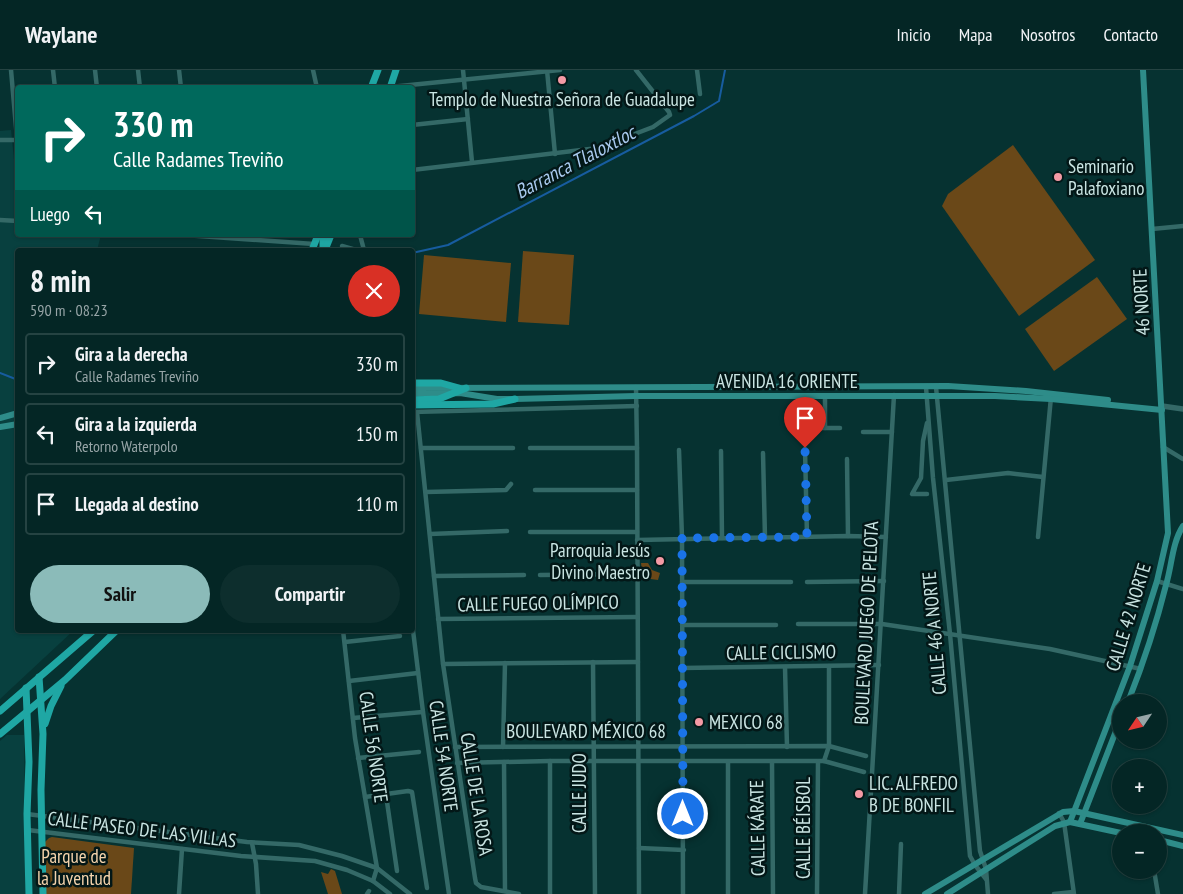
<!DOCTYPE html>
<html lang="es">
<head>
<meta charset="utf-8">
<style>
  :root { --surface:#042625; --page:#0d2e2d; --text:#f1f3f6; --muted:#97a5a7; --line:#254342; --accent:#8bbbb9 }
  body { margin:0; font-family:"PT Sans Narrow",sans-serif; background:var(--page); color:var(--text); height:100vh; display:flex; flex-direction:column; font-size:19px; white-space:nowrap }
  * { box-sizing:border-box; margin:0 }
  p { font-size:16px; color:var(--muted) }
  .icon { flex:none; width:28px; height:28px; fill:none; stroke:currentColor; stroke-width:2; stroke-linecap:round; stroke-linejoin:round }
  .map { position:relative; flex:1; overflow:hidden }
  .details { position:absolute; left:15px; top:178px; width:400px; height:385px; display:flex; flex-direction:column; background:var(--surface); border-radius:5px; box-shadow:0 1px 4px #0004,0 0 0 1px var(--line) }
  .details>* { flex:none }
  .top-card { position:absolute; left:15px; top:15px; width:400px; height:152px; border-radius:5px; box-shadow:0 1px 4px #0004,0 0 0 1px var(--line); background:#00695c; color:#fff; overflow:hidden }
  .needle { width:32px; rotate:235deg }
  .controls { position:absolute; left:1112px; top:624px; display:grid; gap:10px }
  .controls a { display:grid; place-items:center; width:55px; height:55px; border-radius:50%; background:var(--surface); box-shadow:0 1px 4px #0004,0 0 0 1px var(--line); font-size:25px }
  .pin { position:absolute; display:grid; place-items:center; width:42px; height:42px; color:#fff; margin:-51px -21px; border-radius:50% 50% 50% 0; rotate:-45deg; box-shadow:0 0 5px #0007 }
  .pin .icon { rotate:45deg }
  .me { position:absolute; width:55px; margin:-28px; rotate:0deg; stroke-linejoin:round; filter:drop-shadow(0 0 4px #0008) }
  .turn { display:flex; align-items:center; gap:18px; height:105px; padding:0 15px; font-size:22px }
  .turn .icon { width:65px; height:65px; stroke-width:2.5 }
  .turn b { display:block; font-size:35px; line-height:42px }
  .then { display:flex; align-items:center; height:48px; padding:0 15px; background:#0003; gap:10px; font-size:19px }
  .round { display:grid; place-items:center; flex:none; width:52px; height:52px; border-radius:26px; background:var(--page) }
  .headline { display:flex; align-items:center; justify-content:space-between; height:85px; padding:0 15px }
  h1 { font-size:30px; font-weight:600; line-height:38px }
  .cta { display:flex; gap:10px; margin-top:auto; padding:10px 15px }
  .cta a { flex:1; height:58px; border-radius:30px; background:var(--accent); color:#111; font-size:20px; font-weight:600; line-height:58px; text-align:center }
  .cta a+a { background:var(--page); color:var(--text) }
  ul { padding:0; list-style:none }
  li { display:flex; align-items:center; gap:15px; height:62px; margin:0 10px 8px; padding:0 5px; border:2px solid var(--line); border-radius:5px }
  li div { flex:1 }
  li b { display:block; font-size:19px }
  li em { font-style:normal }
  header { display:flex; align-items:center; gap:30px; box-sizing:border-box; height:70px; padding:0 25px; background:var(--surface); border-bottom:1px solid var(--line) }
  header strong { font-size:24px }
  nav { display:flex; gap:28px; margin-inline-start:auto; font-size:18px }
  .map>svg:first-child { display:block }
</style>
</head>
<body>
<header>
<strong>Waylane</strong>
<nav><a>Inicio</a><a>Mapa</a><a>Nosotros</a><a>Contacto</a></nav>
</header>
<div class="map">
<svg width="1183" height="824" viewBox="0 0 1183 824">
  <rect width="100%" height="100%" fill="#063231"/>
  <!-- built -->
  <g fill="#08403f">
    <polygon points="11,60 17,118 18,165 101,165 97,180 18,180 18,560 74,560 0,629 0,61"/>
    <polygon points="7,665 24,665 26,824 0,824 0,671"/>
  </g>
  <!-- green -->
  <g fill="#6a4818">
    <polygon points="1013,75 1095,190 1019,246 942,136 948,124"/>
    <polygon points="523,181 574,185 569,255 518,252"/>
    <polygon points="424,185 511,193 506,252 419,244"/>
    <polygon points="1097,207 1127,249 1054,301 1025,259"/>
    <polygon points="641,493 648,493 652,500 660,503 658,510 643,508"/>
    <polygon points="52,767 134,778 131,824 45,824 44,773 49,768"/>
    <polygon points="331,799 335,801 342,824 328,824 321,802 328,804"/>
  </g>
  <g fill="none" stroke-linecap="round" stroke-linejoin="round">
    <!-- stream -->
    <g stroke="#175c9f" stroke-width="2">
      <polyline points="412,183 448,175 694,46 719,31 725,0"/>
      <polyline points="0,303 18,310"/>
    </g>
    <!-- minor -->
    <g stroke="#346967" stroke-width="4.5">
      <polyline points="11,0 18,80"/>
      <polyline points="53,0 55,18"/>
      <polyline points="95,0 97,18"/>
      <polyline points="138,0 140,18"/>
      <polyline points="179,0 181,18"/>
      <polyline points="313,0 317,18"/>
      <polyline points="463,0 472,92"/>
      <polyline points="547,0 555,84"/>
      <polyline points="697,0 700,24"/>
      <polyline points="390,17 560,0"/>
      <polyline points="412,55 468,49"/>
      <polyline points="0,70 18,70"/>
      <polyline points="412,100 598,78 653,57 670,45 669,42 636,0"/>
      <polyline points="0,150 18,151"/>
      <polyline points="1152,159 1183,156"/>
      <polyline points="184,165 314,174"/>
      <polyline points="360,165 364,180"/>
      <polyline points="342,176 356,180"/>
      <polyline points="636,317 637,378 639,824"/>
      <polyline points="926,317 933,408 950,564 970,786 975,795 986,809"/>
      <polyline points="936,317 980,781 986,799 988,824"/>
      <polyline points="412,342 637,336"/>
      <polyline points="417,342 443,594 475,808 476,813 481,817 519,824"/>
      <polyline points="927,353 923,371 921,408 912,424 927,424"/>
      <polyline points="807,358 840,358"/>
      <polyline points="825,358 825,326"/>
      <polyline points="863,362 892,362"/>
      <polyline points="1163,377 1183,389"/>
      <polyline points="421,378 513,378"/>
      <polyline points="530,378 637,378"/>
      <polyline points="805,379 807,467"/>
      <polyline points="679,380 682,468 683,824"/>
      <polyline points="721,381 722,468"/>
      <polyline points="763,383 765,468"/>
      <polyline points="847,389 848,466"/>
      <polyline points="946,410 1008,403 1043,407"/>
      <polyline points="535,420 637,420"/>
      <polyline points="426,422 506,420 511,414"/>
      <polyline points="530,462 637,462"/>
      <polyline points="430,464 507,461"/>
      <polyline points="1038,467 1051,327"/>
      <polyline points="637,470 848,466 886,467"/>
      <polyline points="540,505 637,504"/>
      <polyline points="434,506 524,505"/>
      <polyline points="1157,511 1183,519"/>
      <polyline points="682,512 791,512"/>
      <polyline points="807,512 884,511"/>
      <polyline points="438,549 637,547"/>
      <polyline points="412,552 423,642 449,824"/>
      <polyline points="798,554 882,554 1050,579 1141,599"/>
      <polyline points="682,555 776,555"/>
      <polyline points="343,560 355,668 377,798 373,811"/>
      <polyline points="345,572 400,566"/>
      <polyline points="593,592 595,824"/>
      <polyline points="443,594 638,592"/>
      <polyline points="785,597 787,677"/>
      <polyline points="682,598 879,595"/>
      <polyline points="349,611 418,603"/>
      <polyline points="353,648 423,642"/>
      <polyline points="455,677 829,676 866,686"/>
      <polyline points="503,677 505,593"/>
      <polyline points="358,688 419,682"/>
      <polyline points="550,691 550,824"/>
      <polyline points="824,691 829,676 829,596"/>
      <polyline points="504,692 505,821"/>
      <polyline points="728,692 728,824"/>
      <polyline points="772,692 773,824"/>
      <polyline points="457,693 550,691 824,691 864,702"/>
      <polyline points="386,725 397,801"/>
      <polyline points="365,727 408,721 412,722 427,818"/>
      <polyline points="1059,743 1064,752 1074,824"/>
      <polyline points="27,744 247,772 299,775 342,786 377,798 410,824"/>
      <polyline points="28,760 241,786 315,791 347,800 373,811 390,824"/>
      <polyline points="252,773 256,794 258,824"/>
      <polyline points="639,778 684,780"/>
      <polyline points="1154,800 1158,824"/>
      <polyline points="179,824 182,779"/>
      <polyline points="367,824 369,821"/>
      <polyline points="817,824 818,692"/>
      <polyline points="865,824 894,325"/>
      <polyline points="899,824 901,774"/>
      <polyline points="1054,824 1073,822"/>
    </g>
    <!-- tertiary -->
    <polyline stroke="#346967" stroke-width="5.5" points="1162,336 1183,339"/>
    <!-- secondary -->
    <g stroke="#2e8c89" stroke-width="6">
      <polyline points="412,318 948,316 1026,321 1108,330"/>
      <polyline points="412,324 460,323 497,329 515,329 636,326 995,326 1051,329 1162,340"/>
      <polyline points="0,348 18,343"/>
      <polyline points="0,357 18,354"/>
      <path d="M1128 632C1143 594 1156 555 1166 515 1172 495 1172 473 1183 456"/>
      <polyline points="1070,752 1130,596 1157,511 1168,463 1143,0"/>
      <polyline points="1080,754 1121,648"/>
      <polyline points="1159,770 1183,776"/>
      <polyline points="925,824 1063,742 1074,741 1183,765"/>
      <polyline points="947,824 1055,756 1070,752 1121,763"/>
    </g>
    <!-- primary -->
    <g stroke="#1fa7a4" stroke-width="7">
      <polyline points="371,18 378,0"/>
      <polyline points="390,18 396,0"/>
      <polyline points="323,165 323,180"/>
      <polyline points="312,180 318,165"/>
      <polyline points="325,180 331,165"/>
      <polyline points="412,313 441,313 459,318"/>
      <polyline points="412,330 439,329 466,318"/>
      <polyline points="412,335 493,334 515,329"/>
      <polyline points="39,607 43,664 41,720 43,824"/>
      <polyline points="26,618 29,692 27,744 29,824"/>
      <polyline points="0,641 94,560"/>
      <polyline points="45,654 51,636 61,616"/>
      <polyline points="0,664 65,610 117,560"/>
    </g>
  </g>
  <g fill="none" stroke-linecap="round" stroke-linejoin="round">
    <!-- route -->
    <polyline stroke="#1a73e8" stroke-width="9" stroke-dasharray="0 16.2" points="683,744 682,468 807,467 805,378"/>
  </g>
  <!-- markers -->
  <g fill="#f49aa5" stroke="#031717" stroke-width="2">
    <circle cx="562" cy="10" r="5"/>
    <circle cx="1058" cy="107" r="5"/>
    <circle cx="660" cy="491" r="5"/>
    <circle cx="699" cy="652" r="5"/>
    <circle cx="859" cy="724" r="5"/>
  </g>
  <g text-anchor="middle" stroke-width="5" stroke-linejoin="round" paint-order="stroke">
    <!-- poi labels -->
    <g font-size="19" fill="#cae5e3" stroke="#031717" text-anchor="start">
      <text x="562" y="36" text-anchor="middle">Templo de Nuestra Señora de Guadalupe</text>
      <text x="1068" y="103">Seminario<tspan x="1068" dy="22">Palafoxiano</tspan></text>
      <text x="650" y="487" text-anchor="end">Parroquia Jesús<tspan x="650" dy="22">Divino Maestro</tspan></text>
      <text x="709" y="659">MEXICO 68</text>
      <text x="869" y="720">LIC. ALFREDO<tspan x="869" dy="22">B DE BONFIL</tspan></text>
    </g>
    <!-- street labels -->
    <g font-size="19" fill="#cae5e3" stroke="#031717">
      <text transform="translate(1141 232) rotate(-93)" y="7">46 NORTE</text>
      <text x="787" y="318">AVENIDA 16 ORIENTE</text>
      <text transform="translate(538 533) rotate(-1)" y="7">CALLE FUEGO OLÍMPICO</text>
      <text transform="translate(1128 547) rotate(-73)" y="7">CALLE 42 NORTE</text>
      <text transform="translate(866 553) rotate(-87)" y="7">BOULEVARD JUEGO DE PELOTA</text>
      <text transform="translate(934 563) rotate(-95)" y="7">CALLE 46 A NORTE</text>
      <text transform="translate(781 582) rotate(-1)" y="7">CALLE CICLISMO</text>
      <text x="586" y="668">BOULEVARD MÉXICO 68</text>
      <text transform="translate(374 677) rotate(82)" y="7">CALLE 56 NORTE</text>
      <text transform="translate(444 686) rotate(82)" y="7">CALLE 54 NORTE</text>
      <text transform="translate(579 723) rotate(-90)" y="7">CALLE JUDO</text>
      <text transform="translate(477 724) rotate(81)" y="7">CALLE DE LA ROSA</text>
      <text transform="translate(757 758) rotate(-91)" y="7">CALLE KÁRATE</text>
      <text transform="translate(803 758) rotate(-90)" y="7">CALLE BÉISBOL</text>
      <text transform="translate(142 759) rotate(7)" y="7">CALLE PASEO DE LAS VILLAS</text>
    </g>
    <!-- park labels -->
    <g font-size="19" fill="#f4d3ac" stroke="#031717">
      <text x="74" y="793">Parque de<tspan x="74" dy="22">la Juventud</tspan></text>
    </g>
    <!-- water labels -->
    <g font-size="20" font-style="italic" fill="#a9c9ee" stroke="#031717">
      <text transform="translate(575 92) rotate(-28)" y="7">Barranca Tlaloxtloc</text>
    </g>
  </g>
</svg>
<div class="controls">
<a><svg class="needle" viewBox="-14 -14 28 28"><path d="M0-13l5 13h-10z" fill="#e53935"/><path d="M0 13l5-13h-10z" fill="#97a5a7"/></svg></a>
<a>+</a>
<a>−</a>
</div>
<div class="pin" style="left:805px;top:378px;background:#d93025"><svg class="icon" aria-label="arrive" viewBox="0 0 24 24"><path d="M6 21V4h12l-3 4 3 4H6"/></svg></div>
<svg class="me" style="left:683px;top:744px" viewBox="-20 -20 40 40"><circle r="17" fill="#1a73e8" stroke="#fff" stroke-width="3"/><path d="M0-11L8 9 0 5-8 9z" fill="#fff"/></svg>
<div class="top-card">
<div class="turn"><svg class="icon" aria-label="right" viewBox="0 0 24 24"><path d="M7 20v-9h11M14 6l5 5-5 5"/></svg><div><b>330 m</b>Calle Radames Treviño</div></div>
<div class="then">Luego<svg class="icon" aria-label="left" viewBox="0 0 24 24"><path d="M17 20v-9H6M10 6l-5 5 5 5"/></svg></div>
</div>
<section class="details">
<div class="headline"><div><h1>8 min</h1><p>590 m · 08:23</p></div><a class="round" style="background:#d93025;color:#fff"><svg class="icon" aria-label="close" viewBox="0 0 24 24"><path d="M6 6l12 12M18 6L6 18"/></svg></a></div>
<ul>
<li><svg class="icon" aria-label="right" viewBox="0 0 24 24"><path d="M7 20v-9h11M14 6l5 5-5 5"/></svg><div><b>Gira a la derecha</b><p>Calle Radames Treviño</p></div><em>330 m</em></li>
<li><svg class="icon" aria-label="left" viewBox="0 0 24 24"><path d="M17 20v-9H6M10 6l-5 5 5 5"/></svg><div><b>Gira a la izquierda</b><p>Retorno Waterpolo</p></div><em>150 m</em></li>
<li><svg class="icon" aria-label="arrive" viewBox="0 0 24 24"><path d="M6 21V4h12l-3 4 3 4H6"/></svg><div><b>Llegada al destino</b></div><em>110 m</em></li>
</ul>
<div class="cta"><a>Salir</a><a>Compartir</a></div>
</section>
</div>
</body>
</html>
